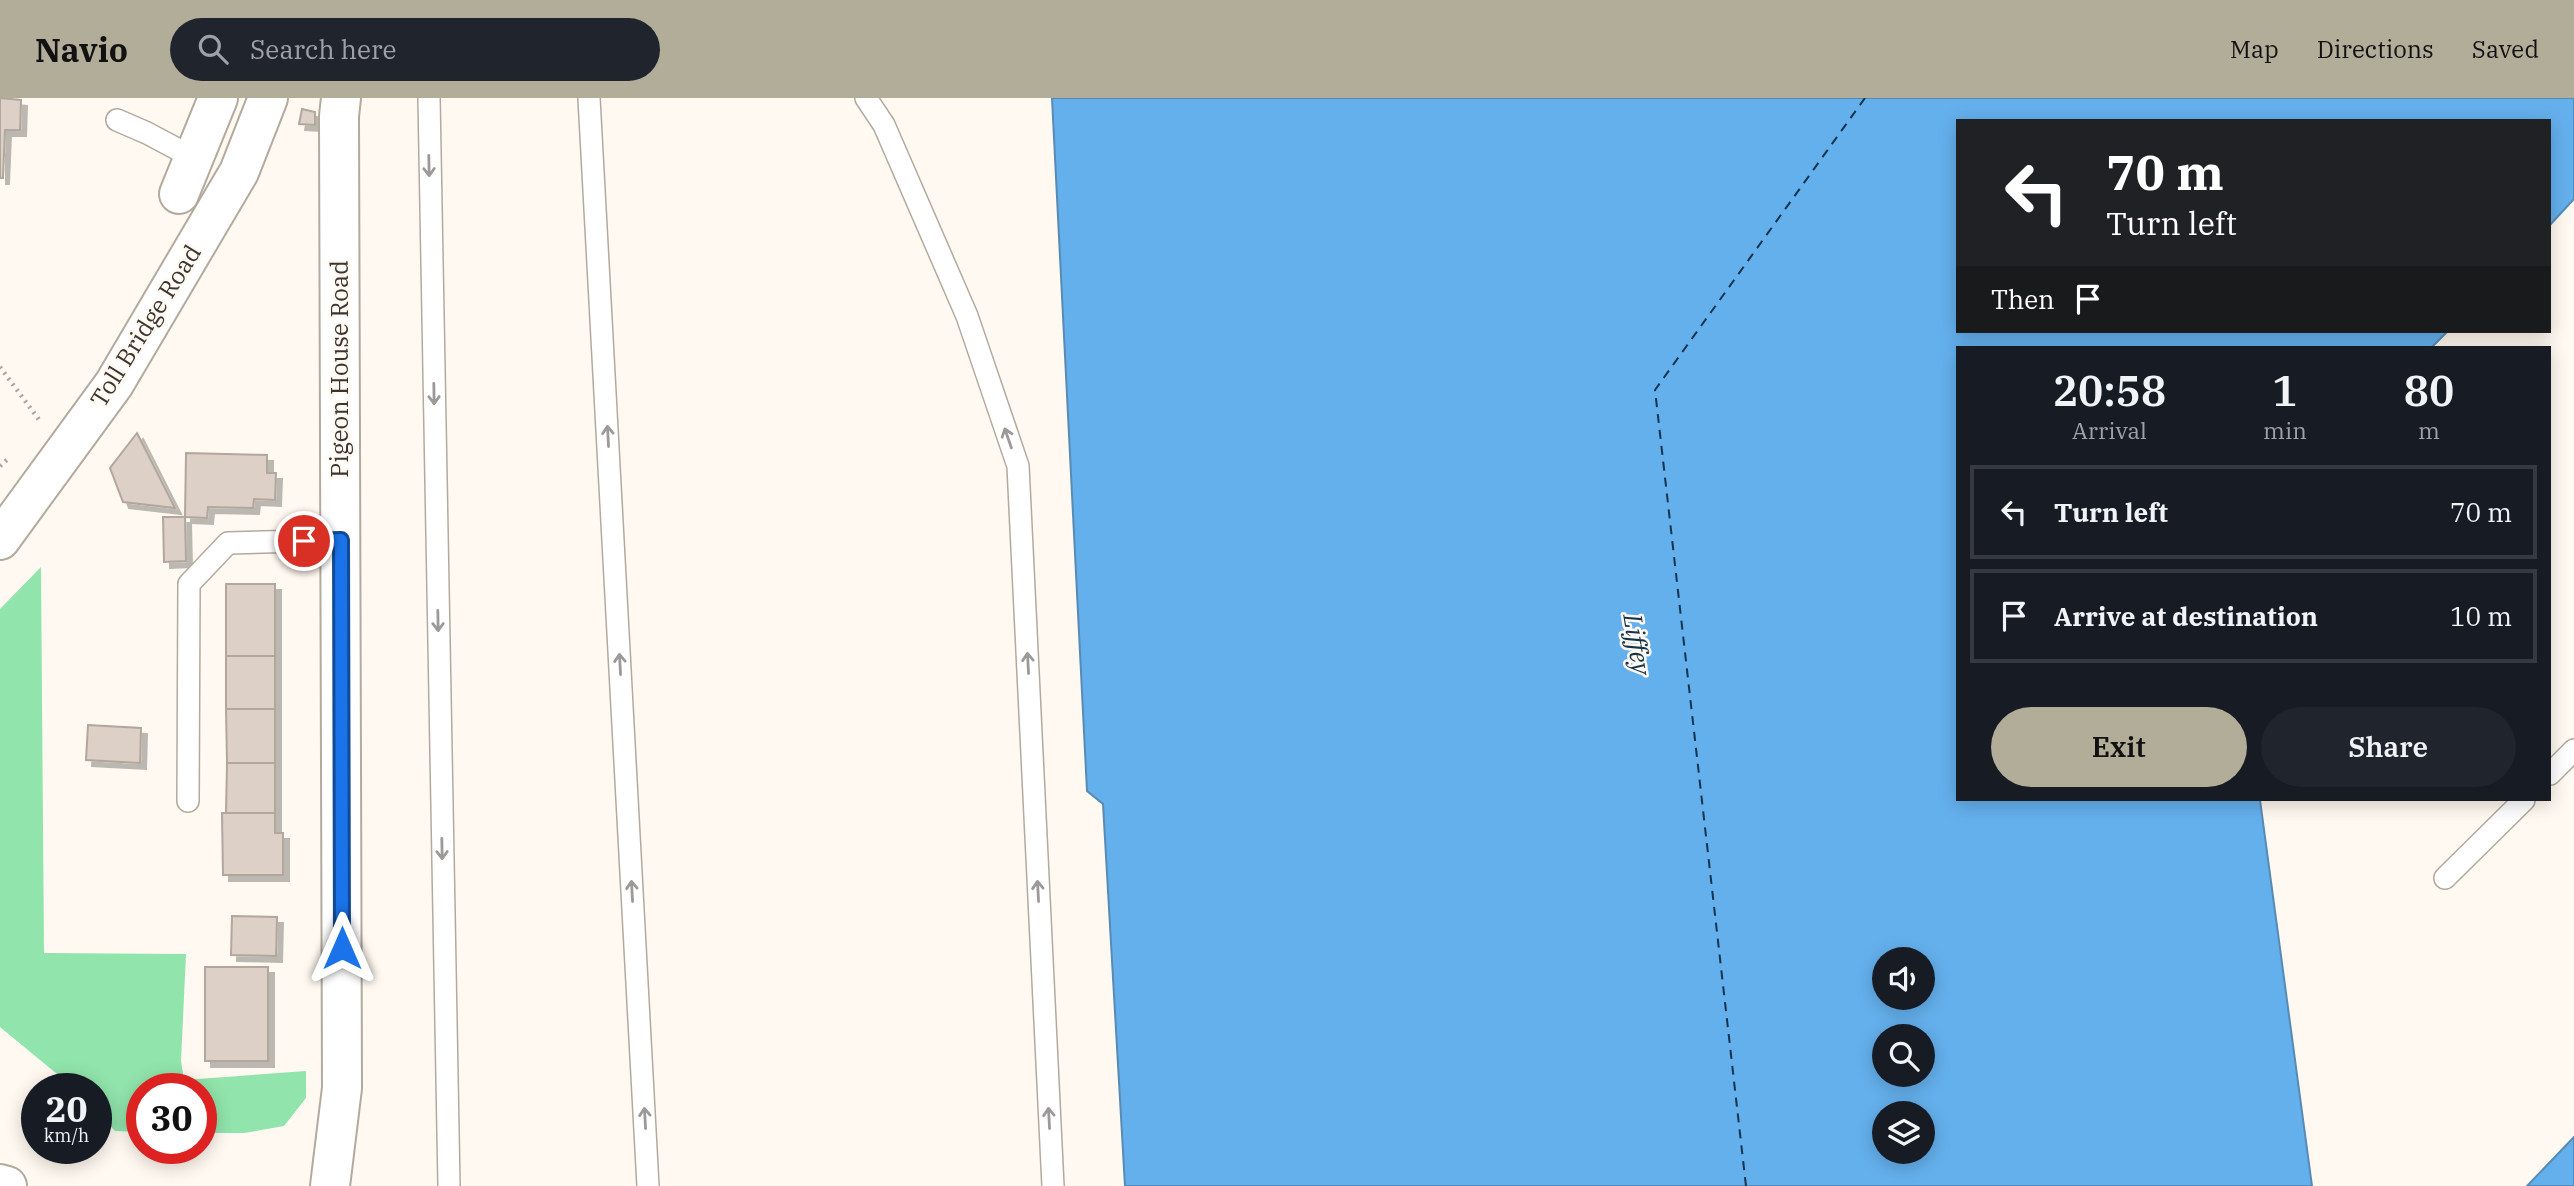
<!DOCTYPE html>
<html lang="en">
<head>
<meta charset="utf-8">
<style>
  :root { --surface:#171b24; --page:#20242c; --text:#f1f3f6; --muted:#9ea1a6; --line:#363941; --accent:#b1ad98 }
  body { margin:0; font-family:"IBM Plex Serif",serif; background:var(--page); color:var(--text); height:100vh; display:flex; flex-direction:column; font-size:26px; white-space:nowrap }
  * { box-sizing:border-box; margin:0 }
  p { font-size:23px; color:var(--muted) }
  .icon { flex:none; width:38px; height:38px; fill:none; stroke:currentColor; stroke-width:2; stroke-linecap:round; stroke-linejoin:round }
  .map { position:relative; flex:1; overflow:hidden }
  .details { position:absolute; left:1956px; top:248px; width:595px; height:455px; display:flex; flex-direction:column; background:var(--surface); border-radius:0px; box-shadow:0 4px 18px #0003 }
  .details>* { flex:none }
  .top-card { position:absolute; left:1956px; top:21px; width:595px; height:214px; border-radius:0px; box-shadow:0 4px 18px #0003; background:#202124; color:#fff; overflow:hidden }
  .controls { position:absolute; left:1872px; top:849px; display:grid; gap:14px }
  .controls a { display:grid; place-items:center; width:63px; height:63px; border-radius:50%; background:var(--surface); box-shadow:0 4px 18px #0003; font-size:35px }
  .speed { position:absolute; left:21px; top:975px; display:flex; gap:14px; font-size:35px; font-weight:700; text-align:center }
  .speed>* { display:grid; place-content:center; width:91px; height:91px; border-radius:50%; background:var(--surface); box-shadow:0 4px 18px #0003; line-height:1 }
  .speed small { font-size:18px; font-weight:400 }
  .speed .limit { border:10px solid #d22; background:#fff; color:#111 }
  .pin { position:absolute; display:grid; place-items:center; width:60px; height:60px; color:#fff; margin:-30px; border:4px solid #fff; border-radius:50%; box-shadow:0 2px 7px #0007 }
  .me { position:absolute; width:77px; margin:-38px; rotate:0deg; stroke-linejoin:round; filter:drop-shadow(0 0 5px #0008) }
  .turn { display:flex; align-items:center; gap:24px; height:147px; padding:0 35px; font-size:32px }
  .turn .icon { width:91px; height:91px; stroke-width:2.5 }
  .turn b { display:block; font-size:49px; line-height:60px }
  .then { display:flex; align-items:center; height:66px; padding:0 35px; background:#0003; gap:14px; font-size:26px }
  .eta { display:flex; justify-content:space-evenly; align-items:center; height:119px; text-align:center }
  .eta b { font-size:42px; font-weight:600; line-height:49px }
  .action { display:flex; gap:14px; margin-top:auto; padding:14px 35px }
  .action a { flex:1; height:80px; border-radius:42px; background:var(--accent); color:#111; font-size:28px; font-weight:600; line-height:80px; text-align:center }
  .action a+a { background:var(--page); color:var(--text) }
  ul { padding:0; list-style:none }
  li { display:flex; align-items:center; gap:21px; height:94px; margin:0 14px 10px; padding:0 21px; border:4px solid var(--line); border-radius:0px }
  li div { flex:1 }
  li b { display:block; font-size:26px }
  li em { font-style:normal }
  header { display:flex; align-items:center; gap:42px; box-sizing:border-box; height:98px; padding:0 35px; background:var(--accent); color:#111 }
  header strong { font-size:33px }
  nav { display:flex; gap:38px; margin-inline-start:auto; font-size:24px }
  .search { width:490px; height:63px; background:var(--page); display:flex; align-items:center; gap:18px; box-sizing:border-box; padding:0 24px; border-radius:38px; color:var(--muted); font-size:26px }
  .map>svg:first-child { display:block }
</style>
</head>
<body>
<header>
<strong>Navio</strong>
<div class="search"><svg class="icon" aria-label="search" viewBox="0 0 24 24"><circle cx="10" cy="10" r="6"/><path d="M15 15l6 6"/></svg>Search here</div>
<nav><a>Map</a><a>Directions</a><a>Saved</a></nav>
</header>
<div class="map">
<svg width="2574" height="1088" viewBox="0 0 2574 1088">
  <defs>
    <filter id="shadow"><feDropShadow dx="6" dy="6" stdDeviation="0" flood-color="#0004"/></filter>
  </defs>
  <rect width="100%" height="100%" fill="#fff9f1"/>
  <!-- green -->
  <polygon fill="#91e4ac" points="41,469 44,855 186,856 181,963 184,982 306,973 306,1000 284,1028 244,1035 201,1035 201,990 142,990 142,1034 115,1033 96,1013 96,990 74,990 0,929 0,511"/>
  <!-- water -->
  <g fill="#64b0ed" stroke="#578bb4" stroke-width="2" fill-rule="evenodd">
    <path d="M1052 0H2574V101L2550 127V23H1958V233H2448L2431 250H1958V702H2260L2312 1088H1125L1103 706 1087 693ZM1885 861H1923V900H1885ZM1885 938H1923V976H1885ZM1885 1015H1923V1054H1885Z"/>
    <polygon points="2574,1039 2574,1088 2527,1088"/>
  </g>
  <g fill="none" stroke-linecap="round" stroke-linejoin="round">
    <!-- ferry -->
    <polyline stroke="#14344d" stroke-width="2" stroke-dasharray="9 7" stroke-linecap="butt" points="1746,1088 1655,292 1865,0"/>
  </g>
  <!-- building -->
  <g fill="#ddd0c7" stroke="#b2a69d" stroke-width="2" filter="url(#shadow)">
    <polygon points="0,0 21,2 20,32 5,32 3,80 0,80"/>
    <polygon points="302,11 315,14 315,27 299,26"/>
    <polygon points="137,335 175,410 123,404 110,370"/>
    <polygon points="186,355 267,357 267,375 276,375 275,402 254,401 253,410 208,409 207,420 185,419"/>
    <polygon points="163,419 185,419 186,463 164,464"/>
    <rect x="226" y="486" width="49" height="72"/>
    <rect x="226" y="558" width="49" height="53"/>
    <polygon points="226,611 275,611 275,665 227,665"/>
    <polygon points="88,627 141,630 140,665 86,662"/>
    <polygon points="227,665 275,665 275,715 226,715"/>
    <polygon points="222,715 275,715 275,735 283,735 283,777 223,777"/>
    <polygon points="232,818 277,819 276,858 231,857"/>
    <rect x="205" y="869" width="63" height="94"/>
  </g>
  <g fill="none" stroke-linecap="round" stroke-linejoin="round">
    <defs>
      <g id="service">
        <polyline points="429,0 449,1088"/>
        <polyline points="589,0 648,1088"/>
        <polyline points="866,0 884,27 967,218 1018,368 1053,1088"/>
        <polyline points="117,22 147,35 194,60"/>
        <polyline points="2550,676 2574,652"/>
        <polyline points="188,703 189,486 228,445 341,442"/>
        <polyline points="2445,780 2524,702"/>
      </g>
      <g id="minor">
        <polyline points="179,96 218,0"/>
        <polyline points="0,1086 7,1088"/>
        <polyline points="330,1088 342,990 339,18 341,0"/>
      </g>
      <polyline id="secondary" points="0,442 114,286 239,74 268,0"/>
    </defs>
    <!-- service casing -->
    <use href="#service" stroke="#b3aa9e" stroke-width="24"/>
    <!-- minor casing -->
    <use href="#minor" stroke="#b3aa9e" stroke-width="42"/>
    <!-- secondary casing -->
    <use href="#secondary" stroke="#b3aa9e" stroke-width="42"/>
    <!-- path -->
    <g stroke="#a9a49d" stroke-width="4.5" stroke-dasharray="2 5" stroke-linecap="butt">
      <polyline points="0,269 40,323"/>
      <polyline points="0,368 10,359"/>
    </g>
    <!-- service -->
    <use href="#service" stroke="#fff" stroke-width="21"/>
    <!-- minor -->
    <use href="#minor" stroke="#fff" stroke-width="38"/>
    <!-- secondary -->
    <use href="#secondary" stroke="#fff" stroke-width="38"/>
  </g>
  <!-- one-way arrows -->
  <defs><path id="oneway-shaft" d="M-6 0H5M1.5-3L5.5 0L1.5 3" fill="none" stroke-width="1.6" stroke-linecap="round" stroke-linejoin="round" transform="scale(1.75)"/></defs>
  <g stroke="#9c9a98">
    <use href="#oneway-shaft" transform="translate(429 68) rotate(89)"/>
    <use href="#oneway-shaft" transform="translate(434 296) rotate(89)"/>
    <use href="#oneway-shaft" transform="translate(608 338) rotate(-93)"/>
    <use href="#oneway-shaft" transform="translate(1008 340) rotate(-109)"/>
    <use href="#oneway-shaft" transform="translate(438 523) rotate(89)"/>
    <use href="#oneway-shaft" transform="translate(1028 565) rotate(-93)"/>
    <use href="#oneway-shaft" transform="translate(620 566) rotate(-93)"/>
    <use href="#oneway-shaft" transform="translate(442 751) rotate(89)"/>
    <use href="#oneway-shaft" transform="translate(632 793) rotate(-93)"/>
    <use href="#oneway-shaft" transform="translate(1038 793) rotate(-93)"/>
    <use href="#oneway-shaft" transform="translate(645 1020) rotate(-93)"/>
    <use href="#oneway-shaft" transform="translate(1049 1020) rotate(-93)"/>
  </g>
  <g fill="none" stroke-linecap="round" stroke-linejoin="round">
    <defs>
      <polyline id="route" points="304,443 341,442 342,850"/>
    </defs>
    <!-- route casing -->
    <use href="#route" stroke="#114b97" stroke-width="18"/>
    <!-- route -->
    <use href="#route" stroke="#1a73e8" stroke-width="12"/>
  </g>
  <g text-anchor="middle" stroke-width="5" stroke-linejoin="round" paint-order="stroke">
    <!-- street labels -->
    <g font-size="24" fill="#393530" stroke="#fff9f1">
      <text transform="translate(146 228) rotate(-58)" y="8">Toll Bridge Road</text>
      <text transform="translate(340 271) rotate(-90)" y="8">Pigeon House Road</text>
    </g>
    <!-- water labels -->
    <g font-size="26" font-style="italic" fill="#14344d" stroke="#fff9f1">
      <text transform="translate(1637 546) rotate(81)" y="9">Liffey</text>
    </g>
  </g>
</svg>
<div class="controls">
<a><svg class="icon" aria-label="sound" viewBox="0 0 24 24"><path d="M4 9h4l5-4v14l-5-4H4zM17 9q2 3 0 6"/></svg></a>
<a><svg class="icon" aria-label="search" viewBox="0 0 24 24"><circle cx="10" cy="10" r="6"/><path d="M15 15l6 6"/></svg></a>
<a><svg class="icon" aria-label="layers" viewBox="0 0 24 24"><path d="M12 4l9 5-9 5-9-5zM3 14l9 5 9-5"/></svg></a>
</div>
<div class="speed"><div>20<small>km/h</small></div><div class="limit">30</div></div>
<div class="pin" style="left:304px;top:443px;background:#d93025"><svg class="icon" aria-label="arrive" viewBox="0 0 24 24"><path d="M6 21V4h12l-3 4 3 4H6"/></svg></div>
<svg class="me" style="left:342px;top:850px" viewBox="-20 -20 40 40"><path d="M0-17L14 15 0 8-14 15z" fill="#1a73e8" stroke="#fff" stroke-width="4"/></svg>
<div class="top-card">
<div class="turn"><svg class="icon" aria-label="left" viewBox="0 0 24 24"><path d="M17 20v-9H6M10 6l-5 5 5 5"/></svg><div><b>70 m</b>Turn left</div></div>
<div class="then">Then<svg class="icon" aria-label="arrive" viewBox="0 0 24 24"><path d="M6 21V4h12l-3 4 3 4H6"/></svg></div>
</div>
<section class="details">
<div class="eta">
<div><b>20:58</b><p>Arrival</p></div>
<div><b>1</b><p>min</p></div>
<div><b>80</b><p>m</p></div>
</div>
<ul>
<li><svg class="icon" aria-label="left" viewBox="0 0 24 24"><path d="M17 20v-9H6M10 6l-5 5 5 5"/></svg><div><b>Turn left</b></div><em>70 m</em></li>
<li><svg class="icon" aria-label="arrive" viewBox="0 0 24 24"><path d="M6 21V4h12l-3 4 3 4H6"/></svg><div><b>Arrive at destination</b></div><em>10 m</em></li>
</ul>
<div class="action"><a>Exit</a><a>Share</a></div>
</section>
</div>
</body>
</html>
